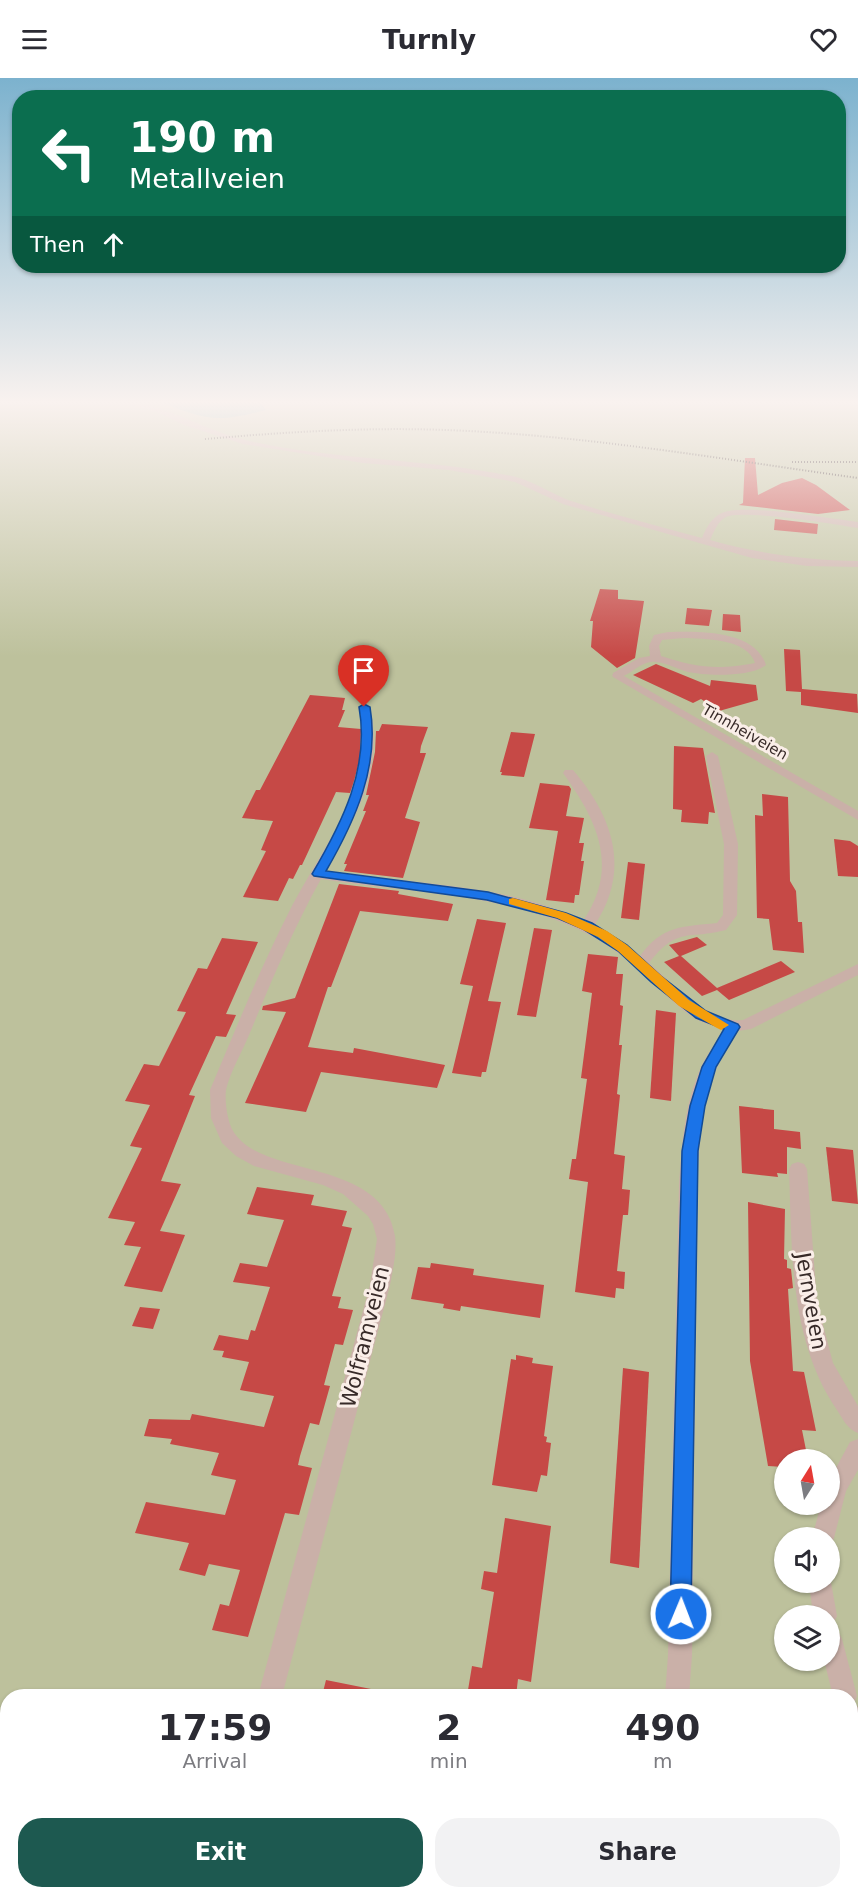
<!DOCTYPE html>
<html lang="en">
<head>
<meta charset="utf-8">
<style>
  :root { --surface:#fff; --page:#f2f2f3; --text:#2b2b33; --muted:#7c7c81; --accent:#1d5950 }
  body { margin:0; font-family:"DejaVu Sans",sans-serif; background:var(--page); color:var(--text); height:100vh; display:flex; flex-direction:column; font-size:22px; white-space:nowrap }
  * { box-sizing:border-box; margin:0 }
  p { font-size:20px; color:var(--muted) }
  .icon { flex:none; width:33px; height:33px; fill:none; stroke:currentColor; stroke-width:2; stroke-linecap:round; stroke-linejoin:round }
  .map { position:relative; flex:1; overflow:hidden }
  .sheet { position:absolute; left:0px; top:1611px; width:858px; height:210px; display:flex; flex-direction:column; background:var(--surface); border-radius:24px 24px 0 0; box-shadow:0 2px 4px #0004 }
  .sheet>* { flex:none }
  .guide { position:absolute; left:12px; top:12px; width:834px; height:183px; border-radius:24px; box-shadow:0 2px 4px #0004; background:#0b6e4f; color:#fff; overflow:hidden }
  .needle { width:39px; rotate:11deg }
  .fabs { position:absolute; left:774px; top:1371px; display:grid; gap:12px }
  .fabs a { display:grid; place-items:center; width:66px; height:66px; border-radius:50%; background:var(--surface); box-shadow:0 2px 4px #0004; font-size:30px }
  .pin { position:absolute; display:grid; place-items:center; width:51px; height:51px; color:#fff; margin:-62px -26px; border-radius:50% 50% 50% 0; rotate:-45deg; box-shadow:0 0 6px #0007 }
  .pin .icon { rotate:45deg }
  .me { position:absolute; width:66px; margin:-33px; rotate:1deg; stroke-linejoin:round; filter:drop-shadow(0 0 4px #0008) }
  .turn { display:flex; align-items:center; gap:21px; height:126px; padding:0 18px; font-size:27px }
  .turn .icon { width:78px; height:78px; stroke-width:2.5 }
  .turn b { display:block; font-size:42px; line-height:51px }
  .then { display:flex; align-items:center; height:57px; padding:0 18px; background:#0003; gap:12px; font-size:22px }
  .eta { display:flex; justify-content:space-evenly; align-items:center; height:102px; text-align:center }
  .eta b { font-size:36px; font-weight:800; line-height:42px }
  .primary-button { display:flex; gap:12px; margin-top:auto; padding:12px 18px }
  .primary-button a { flex:1; height:69px; border-radius:24px; background:var(--accent); color:#fff; font-size:24px; font-weight:800; line-height:69px; text-align:center }
  .primary-button a+a { background:var(--page); color:var(--text) }
  header { display:flex; justify-content:space-between; align-items:center; height:78px; padding:0 18px; background:var(--surface); font-size:27px; font-weight:800 }
  .map>svg:first-child { display:block }
</style>
</head>
<body>
<header><svg class="icon" aria-label="menu" viewBox="0 0 24 24"><path d="M4 6h16M4 12h16M4 18h16"/></svg>Turnly<svg class="icon" aria-label="heart" viewBox="0 0 24 24"><path d="M12 20l-8-8c-3-5 5-10 8-4 3-6 11-1 8 4z"/></svg></header>
<div class="map">
<svg width="858" height="1821" viewBox="0 0 858 1821">
  <rect width="100%" height="100%" fill="#f2e3dc"/>
  <!-- green -->
  <path fill="#bdc19c" fill-rule="evenodd" d="M0 324H858V1821H0ZM784 1382H830V1426H784ZM784 1460H830V1504H784ZM784 1538H830V1582H784ZM8 1618H850V1814H8Z"/>
  <!-- water -->
  <path fill="#7bafa6" d="M160 324H260L266 332C216 345 208 342 160 324Z"/>
  <!-- building -->
  <g fill="#c64946">
    <polygon points="745,380 755,380 758,417 782,405 802,400 816,407 850,432 818,436 739,427 743,425"/>
    <polygon points="775,441 818,446 817,456 774,452"/>
    <polygon points="600,511 618,512 618,521 644,523 635,580 617,590 591,569 593,543 590,543"/>
    <polygon points="687,530 712,532 709,548 685,546"/>
    <polygon points="723,536 740,537 741,554 722,552"/>
    <polygon points="784,571 800,572 802,611 857,616 858,635 801,627 801,614 786,613"/>
    <polygon points="656,586 710,608 711,602 756,607 758,622 719,633 701,621 693,625 633,597"/>
    <polygon points="310,617 345,620 342,632 345,632 338,649 361,651 360,680 354,703 350,715 336,714 302,787 300,787 293,801 289,800 278,823 243,819 266,773 261,772 273,743 242,740 256,712 260,712"/>
    <polygon points="382,646 428,649 421,668 420,675 426,675 405,740 420,744 403,800 344,793 347,786 344,786 366,733 363,733 369,717 366,717 375,674 376,653 379,653"/>
    <polygon points="511,654 535,656 524,699 501,697 502,694 500,694"/>
    <polygon points="674,668 703,670 715,735 709,734 708,746 681,744 682,732 673,731"/>
    <polygon points="540,705 569,708 571,711 566,738 584,740 579,765 584,765 581,783 584,783 579,817 575,817 574,825 546,822 558,753 529,750"/>
    <polygon points="762,716 788,719 790,803 796,813 798,844 802,844 804,875 773,872 769,841 757,840 755,737 763,738"/>
    <polygon points="834,761 850,763 858,768 858,799 838,798"/>
    <polygon points="628,784 645,786 639,842 621,840"/>
    <polygon points="339,806 399,813 398,816 453,826 448,843 360,833 331,909 328,909 308,969 353,975 354,970 445,987 437,1010 321,994 306,1034 245,1025 286,934 262,932 263,928 295,920"/>
    <polygon points="477,841 506,845 488,923 501,924 486,994 482,994 481,999 452,995 473,908 460,906"/>
    <polygon points="534,850 552,852 536,939 517,937"/>
    <polygon points="697,859 707,867 681,878 717,910 781,883 795,894 729,922 717,912 702,918 664,884 679,878 669,867"/>
    <polygon points="222,860 258,864 226,936 236,937 226,959 216,958 189,1017 195,1018 161,1103 181,1106 160,1153 185,1157 162,1214 124,1208 141,1169 124,1167 135,1144 108,1140 142,1070 130,1068 150,1027 125,1023 144,986 159,988 186,934 177,933 198,890 207,891"/>
    <polygon points="588,876 618,879 616,896 623,896 620,927 623,928 619,967 622,967 617,1016 620,1017 614,1076 625,1078 622,1111 630,1112 628,1137 623,1137 617,1193 625,1194 624,1211 616,1210 615,1220 575,1214 588,1104 569,1101 572,1081 576,1081 587,1001 581,1000 592,915 582,913"/>
    <polygon points="656,932 676,935 671,1023 650,1020"/>
    <polygon points="739,1028 774,1032 774,1051 800,1054 801,1071 787,1069 787,1096 777,1095 778,1099 742,1095"/>
    <polygon points="826,1069 853,1072 858,1126 832,1123"/>
    <polygon points="257,1109 314,1117 311,1127 347,1133 342,1148 352,1150 332,1218 341,1219 338,1230 353,1232 343,1267 335,1266 324,1307 330,1308 319,1347 310,1345 300,1378 298,1387 312,1390 299,1437 285,1435 248,1559 212,1552 220,1526 229,1528 240,1492 209,1486 205,1498 179,1492 189,1465 135,1455 146,1424 225,1437 236,1402 211,1397 219,1375 170,1366 172,1361 144,1358 149,1341 190,1342 192,1336 264,1349 274,1318 240,1312 249,1284 222,1279 224,1273 213,1272 219,1257 248,1262 251,1252 255,1253 270,1209 233,1204 240,1185 267,1189 284,1142 247,1136"/>
    <polygon points="748,1124 785,1131 784,1181 787,1182 787,1190 791,1191 793,1210 788,1211 793,1293 804,1294 816,1353 802,1352 808,1382 784,1382 784,1389 768,1388 750,1283"/>
    <polygon points="431,1185 474,1191 473,1197 544,1207 540,1240 461,1228 460,1233 443,1230 444,1226 411,1221 418,1189 430,1190"/>
    <polygon points="140,1229 160,1231 153,1251 132,1248"/>
    <polygon points="516,1277 533,1280 532,1285 553,1288 544,1358 547,1359 546,1364 551,1365 547,1398 541,1397 537,1414 492,1407 511,1281 516,1282"/>
    <polygon points="623,1290 649,1294 639,1490 610,1485"/>
    <polygon points="505,1440 551,1448 531,1604 518,1601 516,1618 467,1618 472,1588 482,1590 494,1514 481,1511 484,1493 497,1495"/>
    <polygon points="326,1602 371,1611 371,1618 322,1618"/>
  </g>
  <g fill="none" stroke-linecap="round" stroke-linejoin="round">
    <!-- minor -->
    <g fill="#cab0a8" fill-rule="evenodd">
      <path d="M120 324C164 324 202 352 245 362 334 383 427 380 516 399 535 404 552 416 571 423 614 437 658 448 702 460 706 450 712 439 722 435 743 425 831 441 858 444V450C836 446 742 431 726 439 717 444 714 454 710 462 760 476 807 482 858 483V489L807 488 752 480 563 426 515 404 449 392 363 385 243 366 184 347 155 333Z"/>
      <path d="M668 554C699 553 755 552 766 587 751 599 707 598 688 594 677 591 667 585 656 584 640 581 629 602 613 599V595L639 580 650 578 649 568 654 557ZM683 560C704 561 747 560 755 585 718 592 697 590 661 578L659 568 662 562Z"/>
      <path d="M364 626 370 629C384 693 356 739 325 793 409 807 505 804 583 843 620 789 597 742 563 695L565 692H573C614 740 631 793 594 848L611 857 640 878C663 847 681 849 717 845L723 837 724 766 706 678 712 674 718 678 738 766 737 837 726 852C687 862 678 848 649 885 672 905 711 947 743 942L858 886V897L751 951 738 953C731 965 723 976 717 989 701 1026 699 1067 697 1107L692 1577 689 1618H665L668 1577 679 1107C682 1066 684 1025 702 987 708 975 717 964 724 951 715 948 703 945 694 940 661 917 635 883 599 862 515 814 414 816 321 801 293 851 271 904 249 957 242 974 230 994 226 1012 225 1019 226 1031 228 1039 240 1106 381 1072 395 1158 397 1174 393 1191 390 1207L282 1618H258L370 1207 377 1161 373 1146 368 1138 343 1116 323 1107 254 1088 236 1078 222 1065 211 1040 210 1012C235 953 259 893 288 836 316 779 365 722 364 656 364 647 360 638 358 629Z"/>
      <path d="M798 1084 804 1086 807 1091 817 1224 833 1285 858 1328V1355C847 1351 843 1341 837 1332 789 1262 792 1172 789 1091L792 1086Z"/>
      <polygon points="858,1361 858,1392 846,1413 834,1460 830,1468 830,1460 812,1460 821,1426 830,1426 830,1401 850,1364"/>
      <polygon points="830,1499 837,1538 833,1546 830,1548 830,1538 813,1538 809,1504 830,1504"/>
      <polygon points="830,1549 838,1553 842,1561 857,1618 853,1627 858,1629 858,1672 850,1668 850,1618 833,1618 824,1582 830,1582"/>
      <polygon points="208,1814 236,1814 234,1821 206,1821"/>
      <polygon points="637,1814 665,1814 664,1821 636,1821"/>
    </g>
    <!-- tertiary -->
    <polygon fill="#cab0a8" fill-rule="evenodd" points="617,594 858,733 858,742 613,599 612,597"/>
    <!-- rail -->
    <g stroke="#372a28" stroke-width="2" stroke-dasharray="1 2" stroke-linecap="butt">
      <path d="M205 361C285 354 366 349 446 352 584 357 721 381 858 400"/>
      <polyline points="792,384 858,384"/>
    </g>
  </g>
  <!-- sky -->
  <linearGradient id="sky" x2="0" y2="1"><stop stop-color="#7cb2ce"/><stop offset="0.56" stop-color="#f9f2ef"/><stop offset="1" stop-color="#f9f2ef" stop-opacity="0"/></linearGradient>
  <rect width="858" height="579" fill="url(#sky)"/>
  <!-- route -->
  <path fill="#1a73e8" stroke="#114b97" stroke-width="1.5" d="M364 626 370 629C380 688 355 743 326 793L488 814 566 835 592 845 627 867 661 898 706 933 738 946 740 949 716 989 705 1028 698 1073 691 1536 688 1544 681 1547 673 1544 670 1536 682 1073 690 1028 702 989 724 951 696 940 651 904 618 873 583 851 557 840 487 822 314 798 312 796C342 745 370 690 359 629Z"/>
  <!-- slow -->
  <polygon fill="#f59e0b" points="513,820 566,835 607,853 627,867 689,922 729,947 721,952 717,950 679,928 618,873 598,859 557,840 509,826 509,821"/>
  <g text-anchor="middle" stroke-width="6" stroke-linejoin="round" paint-order="stroke">
    <!-- far-street labels -->
    <g font-size="15" fill="#372a28" stroke="#faeee8">
      <text transform="translate(745 654) rotate(30)" y="5">Tinnheiveien</text>
    </g>
    <!-- near-street labels -->
    <g font-size="21" fill="#372a28" stroke="#faeee8">
      <text transform="translate(811 1223) rotate(80)" y="7">Jernveien</text>
      <text transform="translate(365 1259) rotate(-76)" y="7">Wolframveien</text>
    </g>
  </g>
</svg>
<div class="fabs">
<a><svg class="needle" viewBox="-14 -14 28 28"><path d="M0-13l5 13h-10z" fill="#e53935"/><path d="M0 13l5-13h-10z" fill="#7c7c81"/></svg></a>
<a><svg class="icon" aria-label="sound" viewBox="0 0 24 24"><path d="M4 9h4l5-4v14l-5-4H4zM17 9q2 3 0 6"/></svg></a>
<a><svg class="icon" aria-label="layers" viewBox="0 0 24 24"><path d="M12 4l9 5-9 5-9-5zM3 14l9 5 9-5"/></svg></a>
</div>
<div class="pin" style="left:364px;top:629px;background:#d93025"><svg class="icon" aria-label="arrive" viewBox="0 0 24 24"><path d="M6 21V4h12l-3 4 3 4H6"/></svg></div>
<svg class="me" style="left:681px;top:1536px" viewBox="-20 -20 40 40"><circle r="17" fill="#1a73e8" stroke="#fff" stroke-width="3"/><path d="M0-11L8 9 0 5-8 9z" fill="#fff"/></svg>
<div class="guide">
<div class="turn"><svg class="icon" aria-label="left" viewBox="0 0 24 24"><path d="M17 20v-9H6M10 6l-5 5 5 5"/></svg><div><b>190 m</b>Metallveien</div></div>
<div class="then">Then<svg class="icon" aria-label="ahead" viewBox="0 0 24 24"><path d="M12 20V5M6 11l6-6 6 6"/></svg></div>
</div>
<section class="sheet">
<div class="eta">
<div><b>17:59</b><p>Arrival</p></div>
<div><b>2</b><p>min</p></div>
<div><b>490</b><p>m</p></div>
</div>
<div class="primary-button"><a>Exit</a><a>Share</a></div>
</section>
</div>
</body>
</html>
